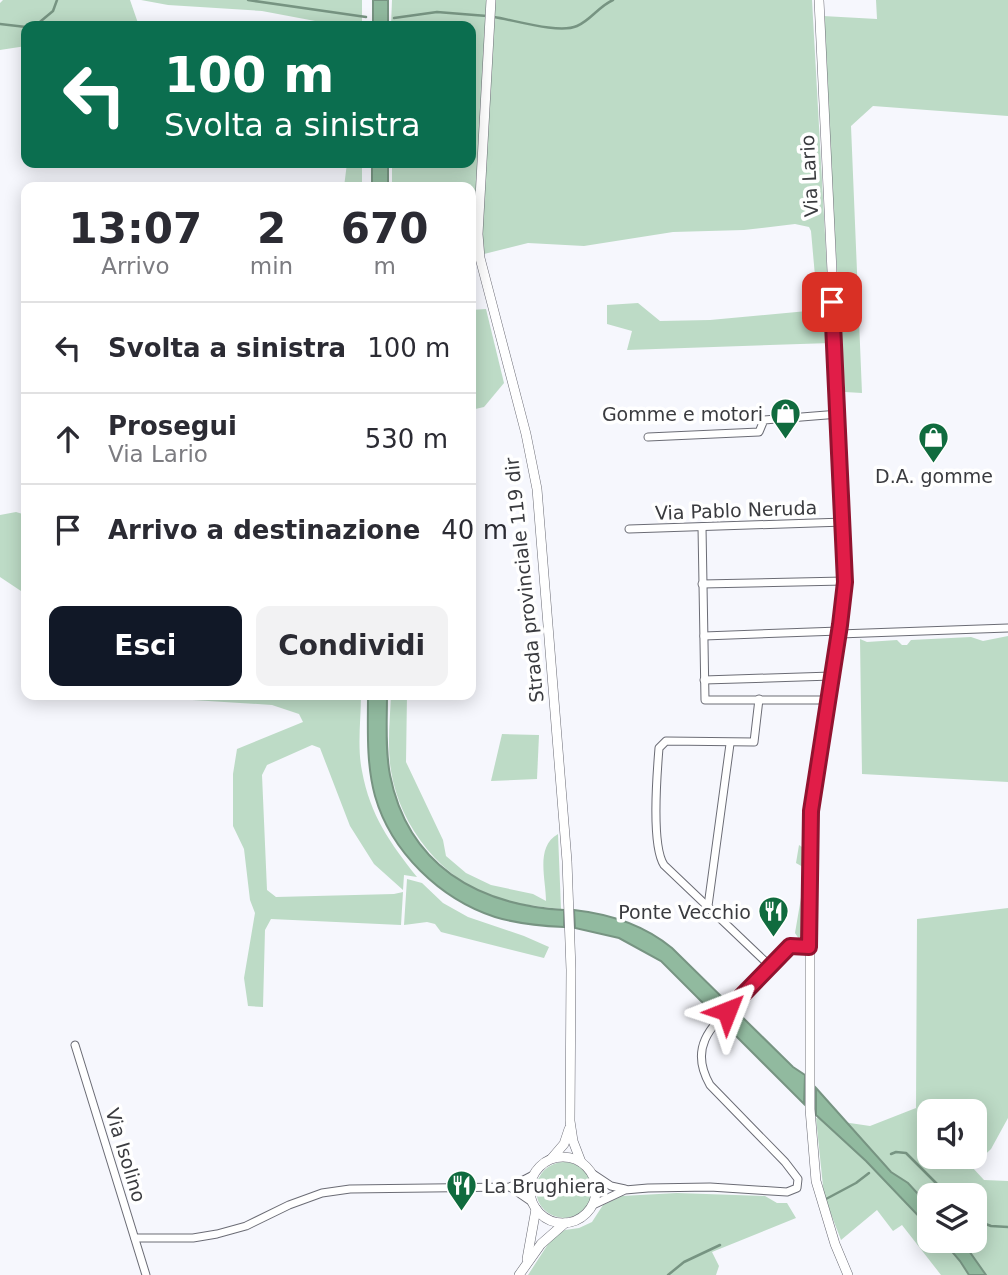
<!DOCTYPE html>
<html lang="it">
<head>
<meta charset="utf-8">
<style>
  :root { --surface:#fff; --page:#f2f2f3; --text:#2b2b33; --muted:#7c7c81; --line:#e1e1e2; --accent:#111827 }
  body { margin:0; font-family:"DejaVu Sans",sans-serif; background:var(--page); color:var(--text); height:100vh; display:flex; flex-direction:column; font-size:26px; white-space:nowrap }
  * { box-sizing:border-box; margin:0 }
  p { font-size:23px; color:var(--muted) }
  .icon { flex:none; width:38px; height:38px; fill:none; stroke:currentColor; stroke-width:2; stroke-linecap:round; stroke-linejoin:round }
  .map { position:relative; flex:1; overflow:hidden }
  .sheet { position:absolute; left:21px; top:182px; width:455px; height:518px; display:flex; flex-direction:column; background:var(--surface); border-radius:14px; box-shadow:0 4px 18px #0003 }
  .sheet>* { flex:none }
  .banner { position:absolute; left:21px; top:21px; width:455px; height:147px; border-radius:14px; box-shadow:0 4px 18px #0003; background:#0b6e4f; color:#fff; overflow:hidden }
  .buttons { position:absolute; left:917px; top:1099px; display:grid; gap:14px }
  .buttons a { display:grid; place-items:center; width:70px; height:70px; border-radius:14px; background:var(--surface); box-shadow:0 4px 18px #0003; font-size:35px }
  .pin { position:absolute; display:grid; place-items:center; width:60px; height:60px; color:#fff; margin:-30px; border-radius:14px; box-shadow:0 4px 10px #0006 }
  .me { position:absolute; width:77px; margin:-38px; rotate:45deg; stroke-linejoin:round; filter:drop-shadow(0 0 5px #0008) }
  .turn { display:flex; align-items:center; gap:24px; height:147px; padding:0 28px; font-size:32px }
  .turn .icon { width:91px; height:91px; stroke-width:2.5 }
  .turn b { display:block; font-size:49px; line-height:60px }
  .eta { display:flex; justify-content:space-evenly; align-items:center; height:119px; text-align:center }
  .eta b { font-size:42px; font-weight:600; line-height:49px }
  .button { display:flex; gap:14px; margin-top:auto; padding:14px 28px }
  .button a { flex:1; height:80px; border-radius:14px; background:var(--accent); color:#fff; font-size:28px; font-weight:600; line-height:80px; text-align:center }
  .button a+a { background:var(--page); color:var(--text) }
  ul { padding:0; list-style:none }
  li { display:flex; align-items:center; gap:21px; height:91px; padding:0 28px; border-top:2px solid var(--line) }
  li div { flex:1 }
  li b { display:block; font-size:26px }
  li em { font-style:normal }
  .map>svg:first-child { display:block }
</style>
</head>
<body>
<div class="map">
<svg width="1008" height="1275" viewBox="0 0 1008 1275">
  <rect width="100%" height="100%" fill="#f6f7fd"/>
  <!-- green -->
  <g fill="#bddbc6" fill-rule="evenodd">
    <polygon points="3,0 130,0 139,26 26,26 26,46 0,50 0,3"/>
    <polygon points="141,0 362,0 362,26 332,26 331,24 262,11 168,5"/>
    <polygon points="392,0 812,0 831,343 627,350 632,331 607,324 607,305 638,303 660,321 710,320 818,310 811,231 809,227 795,224 744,230 673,232 584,246 528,243 484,254 471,254 471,187 392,187 392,163 471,163 471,26 391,26"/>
    <polygon points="876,0 1008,0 1008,116 873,106 851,126 862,393 845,392 825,85 823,16 877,19"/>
    <polygon points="347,163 362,163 362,187 344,187"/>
    <polygon points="486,309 504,383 484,407 471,410 471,310"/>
    <polygon points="16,512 26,515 26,604 24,593 0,577 0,515"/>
    <polygon points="1008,636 1008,782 862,774 860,639 867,642 897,640 902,645 907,645 911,640 971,637 983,641"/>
    <path d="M113 695H361C361 719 357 747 362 771 370 815 390 843 417 877L404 875 403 890 374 864 350 826 320 748 312 745 267 765 262 775 267 890 276 897 394 894 403 892 401 925 271 919 265 930 263 1007 248 1006 244 978 255 913 250 900 244 849 233 826V774L237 749 303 722 299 714 272 705Z"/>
    <path d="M391 695H407L406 762 443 840 446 856 466 873 491 885 533 894 546 901C546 879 535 847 558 834L561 909C540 906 518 905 497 898 442 880 400 827 391 771 387 746 390 719 391 695Z"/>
    <polygon points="502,734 539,735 537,779 491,781"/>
    <polygon points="799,845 805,849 805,933 799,939 795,933 802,892 803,867 796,863"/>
    <polygon points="407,879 422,883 443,903 468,917 524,936 549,947 544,958 441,932 435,924 427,922 404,925"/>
    <path d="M1008 908V1118L991 1149 972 1167 984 1180 1008 1181V1275H941L902 1225 893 1231 877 1210 841 1240 824 1196 816 1118 870 1126 916 1108 917 919ZM929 1111H975V1157H929ZM929 1195H975V1241H929Z"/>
    <circle cx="564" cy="1190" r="28"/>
    <polygon points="677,1193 765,1196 777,1203 787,1203 796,1218 712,1252 719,1266 716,1275 528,1275 552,1238 565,1230 579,1228 592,1222 603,1205 622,1196"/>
  </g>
  <!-- water -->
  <g fill="#91ba9f" stroke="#779482" stroke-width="2">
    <rect x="373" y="0" width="15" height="26"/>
    <rect x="372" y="163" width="16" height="24"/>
    <path d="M368 695H387C387 721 385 749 390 775 408 865 477 905 564 910V927C541 926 518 924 495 917 440 899 391 852 375 796 366 763 368 728 368 695Z"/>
    <path d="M574 910C610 914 644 925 672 948L793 1067 805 1075 804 1104 661 961 619 938 575 928Z"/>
    <polygon points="816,1088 891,1172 908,1183 929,1206 929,1227 866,1161 816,1115"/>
    <polygon points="943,1241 962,1241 986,1275 969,1275 960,1261"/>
  </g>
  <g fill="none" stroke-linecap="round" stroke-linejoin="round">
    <!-- stream -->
    <g stroke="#779482" stroke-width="2.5">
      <polyline points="248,0 366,17"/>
      <path d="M494 17C514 20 559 34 577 26 591 20 599 6 613 0"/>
      <polyline points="394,18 437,12 487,16"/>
      <polyline points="0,24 26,27"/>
      <polyline points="35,26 53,11 57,0"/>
      <polyline points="891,1154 896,1152 906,1153 948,1195"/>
      <polyline points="826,1199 856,1183 869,1173"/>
      <polyline points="975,1220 991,1226 1008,1227"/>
      <polyline points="668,1275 684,1262 720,1245"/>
    </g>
    <defs>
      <g id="minor">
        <polyline points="648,437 759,432 764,420 839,414"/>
        <polyline points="702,527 705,700 829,700"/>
        <polyline points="629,529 844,522"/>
        <polyline points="702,584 844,581"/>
        <polyline points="839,634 1008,628"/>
        <polyline points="704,636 839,631"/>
        <polyline points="704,680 832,676"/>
        <path d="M759 699 754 742 666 741 659 748C657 773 651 845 664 865L770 966"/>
        <polyline points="708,906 730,744"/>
        <polyline points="75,1045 146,1275"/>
        <polyline points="593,1174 611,1186 625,1189"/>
        <polyline points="510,1187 532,1202"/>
        <path d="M593 1205 625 1190 648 1188 710 1187 787 1192 797 1188 798 1179 785 1162 710 1085C687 1045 714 1024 741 997 755 983 768 968 782 953L790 946 809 947"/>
        <polyline points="135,1238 193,1238 217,1234 246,1226 289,1205 322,1193 350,1189 510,1187 533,1175"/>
      </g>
      <g id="tertiary">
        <polyline points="491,0 478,234 480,258 526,434 537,489 567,861 571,970 570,1121 573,1141 581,1162"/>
        <polyline points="819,0 838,397 844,581 840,625 815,777 810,828 810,1109 816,1181 835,1244 848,1275"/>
        <circle cx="563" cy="1190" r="33"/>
        <polyline points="552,1158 564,1144 569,1129"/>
        <polyline points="527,1259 536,1209"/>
        <polyline points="519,1275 541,1244 565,1223"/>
      </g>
    </defs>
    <!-- minor casing -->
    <use href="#minor" stroke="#6b6c75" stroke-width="9"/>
    <!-- tertiary casing -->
    <use href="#tertiary" stroke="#6b6c75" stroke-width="10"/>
    <!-- minor -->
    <use href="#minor" stroke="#fff" stroke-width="7"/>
    <!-- tertiary -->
    <use href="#tertiary" stroke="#fff" stroke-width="9"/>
  </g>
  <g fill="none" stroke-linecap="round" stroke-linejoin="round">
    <defs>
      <polyline id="route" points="727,1011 790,946 809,947 811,811 840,625 845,582 832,302"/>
    </defs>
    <!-- route casing -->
    <use href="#route" stroke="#92132f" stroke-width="18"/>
    <!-- route -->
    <use href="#route" stroke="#e11d48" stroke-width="12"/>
  </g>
  <!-- icons -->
  <defs>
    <symbol id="shop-pin" viewBox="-11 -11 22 30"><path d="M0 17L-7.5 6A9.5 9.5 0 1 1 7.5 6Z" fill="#106b3e" stroke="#fff"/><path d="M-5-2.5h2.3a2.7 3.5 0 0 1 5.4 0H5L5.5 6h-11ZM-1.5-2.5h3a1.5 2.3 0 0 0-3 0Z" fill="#fff"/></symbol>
    <symbol id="restaurant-pin" viewBox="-11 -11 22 30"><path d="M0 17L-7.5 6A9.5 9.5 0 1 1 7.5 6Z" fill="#106b3e" stroke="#fff"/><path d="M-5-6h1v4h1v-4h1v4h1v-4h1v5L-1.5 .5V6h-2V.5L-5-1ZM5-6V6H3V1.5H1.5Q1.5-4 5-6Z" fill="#fff"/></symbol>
  </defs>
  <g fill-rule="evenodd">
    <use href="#shop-pin" x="768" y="396" width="35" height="47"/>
    <use href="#shop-pin" x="916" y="420" width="35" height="47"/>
    <use href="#restaurant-pin" x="756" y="894" width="35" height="47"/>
    <use href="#restaurant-pin" x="444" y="1168" width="35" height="47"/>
  </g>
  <g text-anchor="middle" stroke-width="7" stroke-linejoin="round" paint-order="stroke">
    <!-- street labels -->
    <g font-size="19" fill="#3a3b3f" stroke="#fff">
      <text transform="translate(809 176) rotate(-93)" y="7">Via Lario</text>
      <text transform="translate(736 510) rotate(-2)" y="7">Via Pablo Neruda</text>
      <text transform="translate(524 580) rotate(-96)" y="7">Strada provinciale 119 dir</text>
      <text transform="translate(126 1155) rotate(73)" y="7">Via Isolino</text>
    </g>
    <!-- poi labels -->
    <g font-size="19" fill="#3a3b3f" stroke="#fff" text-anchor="end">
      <text x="763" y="421">Gomme e motori</text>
      <text x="934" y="483" text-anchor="middle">D.A. gomme</text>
      <text x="751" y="919">Ponte Vecchio</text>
      <text x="484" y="1193" text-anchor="start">La Brughiera</text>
    </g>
  </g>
</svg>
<div class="buttons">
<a><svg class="icon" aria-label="sound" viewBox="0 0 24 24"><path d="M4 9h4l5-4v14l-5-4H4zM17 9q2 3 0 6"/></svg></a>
<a><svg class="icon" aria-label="layers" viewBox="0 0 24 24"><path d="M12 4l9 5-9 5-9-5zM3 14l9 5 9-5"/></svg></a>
</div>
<div class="pin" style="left:832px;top:302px;background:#d93025"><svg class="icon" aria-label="arrive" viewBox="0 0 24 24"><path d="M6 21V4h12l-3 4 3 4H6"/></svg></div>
<svg class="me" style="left:727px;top:1011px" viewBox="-20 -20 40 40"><path d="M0-17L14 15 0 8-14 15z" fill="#e11d48" stroke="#fff" stroke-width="4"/></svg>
<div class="banner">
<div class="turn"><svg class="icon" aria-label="left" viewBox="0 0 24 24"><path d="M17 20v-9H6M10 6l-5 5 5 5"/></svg><div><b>100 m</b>Svolta a sinistra</div></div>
</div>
<section class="sheet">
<div class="eta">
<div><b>13:07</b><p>Arrivo</p></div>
<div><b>2</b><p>min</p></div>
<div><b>670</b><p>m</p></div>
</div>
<ul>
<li><svg class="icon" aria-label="left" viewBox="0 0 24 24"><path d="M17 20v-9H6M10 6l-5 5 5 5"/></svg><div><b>Svolta a sinistra</b></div><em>100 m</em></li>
<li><svg class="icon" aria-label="ahead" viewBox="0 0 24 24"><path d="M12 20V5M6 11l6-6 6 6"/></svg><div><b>Prosegui</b><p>Via Lario</p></div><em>530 m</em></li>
<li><svg class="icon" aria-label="arrive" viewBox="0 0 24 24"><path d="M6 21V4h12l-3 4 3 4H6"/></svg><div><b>Arrivo a destinazione</b></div><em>40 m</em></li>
</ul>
<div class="button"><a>Esci</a><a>Condividi</a></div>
</section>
</div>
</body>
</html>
